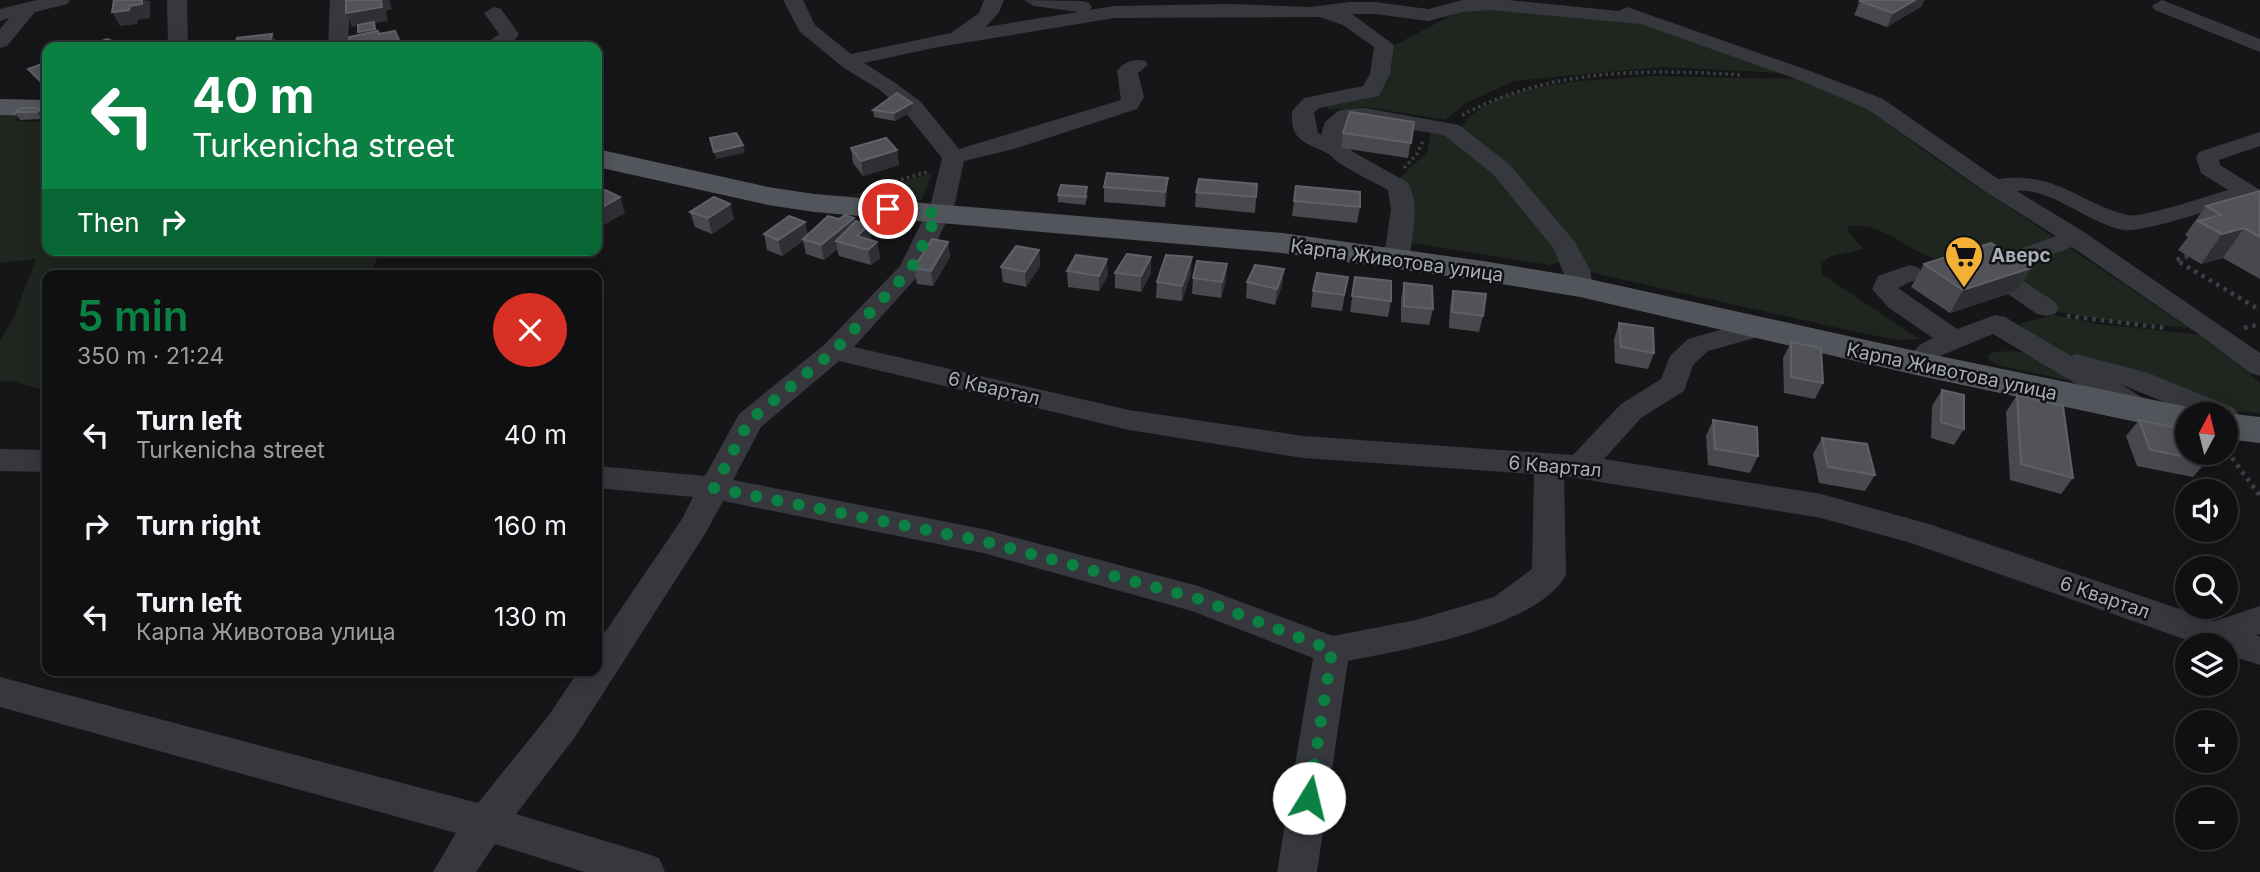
<!DOCTYPE html>
<html lang="en">
<head>
<meta charset="utf-8">
<style>
  :root { --surface:#101012; --page:#19191b; --text:#f1f3f6; --muted:#9c9d9f; --line:#303032; --accent:#0b8043 }
  body { margin:0; font-family:Inter,sans-serif; background:var(--page); color:var(--text); height:100vh; display:flex; flex-direction:column; font-size:26px; white-space:nowrap }
  * { box-sizing:border-box; margin:0 }
  p { font-size:23px; color:var(--muted) }
  .icon { flex:none; width:38px; height:38px; fill:none; stroke:currentColor; stroke-width:2; stroke-linecap:round; stroke-linejoin:round }
  .map { position:relative; flex:1; overflow:hidden }
  .side { position:absolute; left:42px; top:270px; width:560px; height:406px; display:flex; flex-direction:column; background:var(--surface); border-radius:14px; box-shadow:0 4px 18px #0003,0 0 0 2px var(--line) }
  .side>* { flex:none }
  .top-card { position:absolute; left:42px; top:42px; width:560px; height:214px; border-radius:14px; box-shadow:0 4px 18px #0003,0 0 0 2px var(--line); background:#0b8043; color:#fff; overflow:hidden }
  .needle { width:46px; rotate:7deg }
  .fabs { position:absolute; left:2175px; top:402px; display:grid; gap:14px }
  .fabs a { display:grid; place-items:center; width:63px; height:63px; border-radius:50%; background:var(--surface); box-shadow:0 4px 18px #0003,0 0 0 2px var(--line); font-size:35px }
  .pin { position:absolute; display:grid; place-items:center; width:60px; height:60px; color:#fff; margin:-30px; border:4px solid #fff; border-radius:50%; box-shadow:0 2px 7px #0007 }
  .me { position:absolute; width:77px; margin:-38px; rotate:9deg; stroke-linejoin:round; filter:drop-shadow(0 0 5px #0008) }
  .turn { display:flex; align-items:center; gap:24px; height:147px; padding:0 35px; font-size:32px }
  .turn .icon { width:91px; height:91px; stroke-width:2.5 }
  .turn b { display:block; font-size:49px; line-height:60px }
  .then { display:flex; align-items:center; height:66px; padding:0 35px; background:#0003; gap:14px; font-size:26px }
  .round { display:grid; place-items:center; flex:none; width:74px; height:74px; border-radius:37px; background:var(--page) }
  .headline { display:flex; align-items:center; justify-content:space-between; height:119px; padding:0 35px }
  h1 { font-size:42px; font-weight:600; line-height:52px; color:var(--accent) }
  ul { padding:0; list-style:none }
  li { display:flex; align-items:center; gap:21px; height:91px; padding:0 35px }
  li div { flex:1 }
  li b { display:block; font-size:26px }
  li em { font-style:normal }
  .map>svg:first-child { display:block }
</style>
</head>
<body>
<div class="map">
<svg width="2260" height="872" viewBox="0 0 2260 872">
  <rect width="100%" height="100%" fill="#161618"/>
  <!-- green -->
  <g fill="#1e261f">
    <path d="M1492 8 1639 23 1785 73 1661 67 1514 81 1466 103 1445 120 1368 107 1329 110 1326 106C1375 97 1391 102 1393 46L1464 9Z"/>
    <path d="M1653 76 1803 79 1853 98 1937 160 2052 236 2045 242C2007 255 1968 273 1928 256 1898 244 1883 223 1848 226L1849 232 1863 249 1829 257 1821 264 1822 274 1919 339 1899 340 1856 332 1589 272 1458 131C1491 78 1598 81 1653 76Z"/>
    <polygon points="0,114 22,114 14,121 47,122 47,250 382,250 369,275 47,275 47,384 41,389 10,381 0,382 0,340 14,317 36,259 0,263"/>
    <polygon points="1445,132 1495,169 1547,233 1562,262 1549,265 1406,242 1398,179 1427,152 1431,133"/>
    <polygon points="932,173 922,200 847,196"/>
    <polygon points="2065,245 2189,328 2106,320 2055,311 1993,270"/>
    <polygon points="2053,315 2098,324 2204,335 2260,383 2260,413 2231,411 2099,364 2041,347 2019,324"/>
    <polygon points="2016,351 2030,355 2073,377 2066,380 1998,365 1990,361 1987,356 1992,352"/>
  </g>
  <g fill="none" stroke-linecap="round" stroke-linejoin="round">
    <!-- path-far1 -->
    <g stroke="#3d3f44" stroke-width="3.5" stroke-dasharray="2.5 3.5" stroke-linecap="butt">
      <path d="M1462 115C1552 68 1644 69 1743 75"/>
      <polyline points="1404,168 1417,154 1423,141"/>
      <polyline points="878,186 927,172"/>
    </g>
    <!-- path -->
    <g stroke="#3d3f44" stroke-width="4.5" stroke-dasharray="3.5 5" stroke-linecap="butt">
      <polyline points="2188,256 2176,260 2260,310"/>
      <polyline points="2067,316 2166,328"/>
      <polyline points="2244,328 2260,324"/>
      <polyline points="2227,451 2260,496"/>
    </g>
    <!-- minor -->
    <g fill="#37383d" fill-rule="evenodd">
      <polygon points="37,0 70,0 67,4 35,12 7,46 0,48 0,29 9,18 0,21 0,9"/>
      <polygon points="167,0 187,0 188,47 168,47"/>
      <polygon points="330,0 350,0 348,47 328,47"/>
      <path d="M783 0H803L815 25 851 54 951 33 979 13 984 0H1004L999 12 986 27 1078 12 1034 6 1024 0 1082 1 1089 3 1092 7 1089 10 1114 6 1230 4 1309 7 1350 2H1375L1428 9 1463 0H1508L1619 11 1627 7 1813 72 1883 99 1998 179C2056 171 2077 202 2127 215 2141 219 2210 195 2228 190L2201 173 2196 157 2199 152 2260 132V146L2219 160 2220 165 2260 190V207L2244 200C2219 207 2144 233 2123 230 2090 224 2050 187 2017 191L2084 232 2260 353V376L2250 373 2207 340 2072 247 2008 271 2055 302 2059 308 2055 314 2046 316 2037 314 1979 274 1975 269 1979 264 2056 236 1986 192 1867 109 1799 80 1641 24 1490 10 1463 12 1428 21 1375 14H1352L1394 45 1390 74 1379 96 1319 108 1314 113 1318 133 1321 135 1325 122 1338 111 1346 109 1365 108 1459 125 1509 164 1575 242 1590 270 1593 287 1589 293 1580 295 1571 293 1554 249 1493 174 1444 135 1365 122H1352L1344 129 1342 142 1353 152 1407 182C1421 202 1412 234 1410 257L1406 262 1397 265 1388 262 1384 257 1391 210 1388 190C1372 181 1355 173 1339 163 1335 160 1331 155 1327 153 1304 142 1290 141 1292 111L1304 98 1363 86 1370 74 1374 47 1343 25 1320 17 1114 18 933 48 864 63 894 82 921 102 959 149 1121 100 1117 71C1123 62 1135 58 1145 61L1148 65 1138 73 1144 97 1137 109 1014 149 964 161 955 203 924 269 854 347 1129 410 1303 436 1573 455 1621 404 1661 379 1670 356 1688 339 1759 319 1769 322 1773 328 1769 334 1708 351 1693 365 1684 391 1641 418 1604 459 1821 494 1929 524 2215 621 2260 606V634L2256 635 2260 637V665L2226 654V646H2204L1911 543 1821 518 1564 476 1566 575C1537 628 1404 650 1348 661L1317 872H1277L1313 658 1192 611 983 553 723 501 705 534 575 737 516 814 645 853 659 858 665 872H584L495 844 476 872H433L456 833 0 707V677L478 803 549 715 579 670H597V644L682 519 693 497 597 488V466L705 476 739 414 824 345 900 266 931 203 942 158 905 112 880 90 844 68 800 32ZM839 361 1129 430 1303 458 1534 474 1532 569 1494 597 1416 620 1333 636 1198 586 983 529 733 480 761 427Z"/>
      <polygon points="2162,0 2260,39 2260,52 2155,10 2152,6"/>
      <polygon points="494,7 501,9 519,34 511,46 481,47 499,34 484,13"/>
      <path d="M1910 265 1919 268 1923 273 1919 278 1898 288 1957 329 1995 315 2005 317 2071 356 2077 354 2148 373 2234 408 2239 415 2234 422 2226 424V415H2196L2120 384 2148 401 2153 408 2148 415 2138 418 2128 415 1993 334 1940 356 1935 371 1925 374 1915 371 1911 365C1914 348 1917 345 1933 338L1889 308 1872 289 1878 276Z"/>
      <polygon points="0,449 47,450 47,472 0,471"/>
    </g>
    <!-- major -->
    <g fill="#53555c" fill-rule="evenodd">
      <polygon points="0,99 47,100 47,116 0,115"/>
      <polygon points="597,149 768,187 814,194 1282,233 1483,261 1580,277 1925,353 2188,407 2201,411 2204,415 2188,415 2188,433 1925,377 1580,297 1483,281 1282,253 814,212 768,205 597,167"/>
      <polygon points="2226,413 2260,417 2260,443 2226,439 2226,415 2219,415"/>
    </g>
  </g>
  <!-- wall -->
  <g fill="#47494d">
    <polygon points="1862,0 1924,0 1922,6 1887,27 1854,15 1860,1"/>
    <polygon points="47,62 47,89 33,76 28,69"/>
    <polygon points="912,103 913,111 895,121 874,117 873,110"/>
    <polygon points="21,108 47,115 42,119 20,120 15,112"/>
    <polygon points="1414,122 1408,158 1341,148 1343,133"/>
    <polygon points="851,148 897,150 899,165 863,176 853,163"/>
    <polygon points="1107,173 1167,193 1165,207 1104,202 1104,187"/>
    <polygon points="1257,184 1255,213 1195,207 1196,192"/>
    <polygon points="2260,191 2260,279 2223,258 2201,264 2178,250 2188,237 2185,235 2206,206"/>
    <polygon points="1058,195 1088,195 1085,205 1058,202"/>
    <polygon points="1294,201 1360,207 1357,223 1292,216"/>
    <polygon points="730,204 734,219 712,234 695,227 690,212"/>
    <polygon points="854,218 855,223 869,225 871,241 877,242 880,258 871,265 839,256 837,249 824,260 806,254 803,241 782,256 767,250 764,234 805,222 807,234 839,219"/>
    <polygon points="948,242 950,257 933,286 917,284 914,268"/>
    <polygon points="1039,250 1040,266 1026,287 1003,282 1001,267"/>
    <polygon points="1151,257 1151,273 1141,292 1115,288 1115,273"/>
    <polygon points="1924,264 2031,268 2017,291 1950,313 1911,287"/>
    <polygon points="1284,269 1282,285 1275,305 1246,298 1247,282"/>
    <polygon points="1067,271 1108,275 1099,291 1068,287"/>
    <polygon points="1191,273 1182,301 1156,298 1157,282"/>
    <polygon points="1348,277 1342,311 1311,307 1313,291"/>
    <polygon points="1355,277 1391,301 1388,317 1350,312"/>
    <polygon points="1193,278 1226,280 1221,298 1192,294"/>
    <polygon points="1404,283 1433,309 1429,325 1401,322 1401,299"/>
    <polygon points="1453,291 1483,316 1479,332 1449,328 1450,307"/>
    <polygon points="1619,323 1654,353 1648,369 1615,363 1614,339"/>
    <polygon points="1791,342 1823,383 1815,399 1784,393 1783,358"/>
    <polygon points="1942,390 1964,429 1954,445 1931,438 1932,406"/>
    <polygon points="2017,395 2073,478 2061,494 2010,480 2006,412"/>
    <polygon points="1713,420 1758,456 1750,473 1708,465 1706,436"/>
    <polygon points="2139,420 2207,461 2193,477 2137,466 2126,436"/>
    <polygon points="1822,438 1875,475 1865,491 1819,483 1813,454"/>
  </g>
  <!-- shaded-wall -->
  <g fill="#2f3033">
    <polygon points="142,0 150,1 150,18 138,20 137,24 120,26 112,12 130,6"/>
    <polygon points="381,0 389,0 392,9 386,11 388,21 374,23 380,36 371,41 374,47 350,47 350,46 363,43 358,32 374,23 352,27 346,13"/>
    <polygon points="1915,0 1924,0 1922,6 1887,27 1893,13"/>
    <polygon points="272,34 279,47 236,47 235,46"/>
    <polygon points="399,40 402,47 375,47 374,46"/>
    <polygon points="912,103 913,111 895,121 894,113"/>
    <polygon points="42,108 47,115 42,119 37,112"/>
    <polygon points="743,145 745,153 716,159 714,152"/>
    <polygon points="897,150 899,165 863,176 861,161"/>
    <polygon points="1168,178 1167,193 1165,207 1165,192"/>
    <polygon points="620,197 625,213 597,229 597,210"/>
    <polygon points="730,204 734,219 712,234 708,218"/>
    <polygon points="854,218 856,233 836,241 837,249 824,260 821,245"/>
    <polygon points="805,222 808,238 803,239 803,241 782,256 778,240"/>
    <polygon points="869,225 871,240 863,248 857,236"/>
    <polygon points="2244,228 2223,258 2201,264 2222,234"/>
    <polygon points="877,242 880,258 871,265 868,250"/>
    <polygon points="948,242 950,257 933,286 931,271"/>
    <polygon points="1039,250 1040,266 1026,287 1025,272"/>
    <polygon points="1151,257 1151,273 1141,292 1141,276"/>
    <polygon points="1192,257 1191,273 1182,301 1182,286"/>
    <polygon points="1107,259 1108,275 1099,291 1099,276"/>
    <polygon points="1227,264 1226,280 1221,298 1222,282"/>
    <polygon points="2031,268 2017,291 1950,313 1963,290"/>
    <polygon points="1284,269 1282,285 1275,305 1277,289"/>
  </g>
  <!-- building -->
  <g fill="#525359" stroke="#5f6168" stroke-width="2">
    <polygon points="114,0 142,0 142,4 130,6 129,10 112,12"/>
    <polygon points="346,0 381,0 382,7 346,13"/>
    <polygon points="1862,0 1915,0 1893,13 1860,1"/>
    <polygon points="374,22 375,29 358,32 358,25"/>
    <polygon points="378,31 379,34 395,31 399,40 374,46 371,41 350,46 349,37"/>
    <polygon points="272,34 270,41 235,46 237,38"/>
    <polygon points="107,39 126,47 86,47"/>
    <polygon points="47,62 47,84 46,85 28,69"/>
    <polygon points="897,93 912,103 894,113 873,110"/>
    <polygon points="21,108 42,108 37,112 15,112"/>
    <polygon points="1350,112 1414,122 1411,143 1343,133"/>
    <polygon points="736,133 743,145 714,152 710,138"/>
    <polygon points="886,138 897,150 861,161 851,148"/>
    <polygon points="1107,173 1168,178 1165,192 1104,187"/>
    <polygon points="1199,179 1257,184 1256,197 1196,192"/>
    <polygon points="1061,185 1087,187 1085,197 1058,195"/>
    <polygon points="1296,186 1360,192 1360,207 1294,201"/>
    <polygon points="605,190 620,197 597,210 597,194"/>
    <polygon points="2260,191 2260,237 2244,228 2222,234 2198,221 2221,215 2206,206"/>
    <polygon points="714,197 730,204 708,218 690,212"/>
    <polygon points="845,215 854,218 821,245 803,239 828,216 839,219"/>
    <polygon points="789,216 805,222 778,240 764,234"/>
    <polygon points="856,221 869,225 857,236 877,242 868,250 836,241"/>
    <polygon points="932,239 948,242 931,271 914,268"/>
    <polygon points="1991,243 2031,268 1963,290 1924,264"/>
    <polygon points="1016,246 1039,250 1025,272 1001,267"/>
    <polygon points="1127,254 1151,257 1141,276 1115,273"/>
    <polygon points="1076,255 1107,259 1099,276 1067,271"/>
    <polygon points="1166,255 1192,257 1182,286 1157,282"/>
    <polygon points="1197,261 1227,264 1222,282 1193,278"/>
    <polygon points="1255,265 1284,269 1277,289 1247,282"/>
    <polygon points="1317,273 1348,277 1344,295 1313,291"/>
    <polygon points="1355,277 1391,281 1391,301 1352,296"/>
    <polygon points="1404,283 1432,286 1433,309 1404,306"/>
    <polygon points="1453,291 1486,294 1483,316 1452,312"/>
    <polygon points="1619,323 1653,328 1654,353 1621,347"/>
    <polygon points="1791,342 1821,348 1823,383 1791,377"/>
    <polygon points="1942,390 1964,395 1964,429 1941,422"/>
    <polygon points="2017,395 2063,406 2073,478 2021,464"/>
    <polygon points="1713,420 1757,427 1758,456 1715,449"/>
    <polygon points="2139,420 2188,430 2188,453 2204,453 2207,461 2150,450"/>
    <polygon points="1822,438 1867,444 1875,475 1828,467"/>
  </g>
  <g fill="none" stroke-linecap="round" stroke-linejoin="round">
    <!-- route -->
    <polyline stroke="#0b8043" stroke-width="12" stroke-dasharray="0 21.6" points="888,209 938,213 911,269 834,351 749,421 714,488 983,541 1199,599 1332,650 1309,798"/>
  </g>
  <!-- icons -->
  <defs>
    <symbol id="supermarket-pin" viewBox="-11 -11 22 30"><path d="M0 17L-7.5 6A9.5 9.5 0 1 1 7.5 6Z" fill="#f2b134" stroke="#111113"/><path d="M-6-5.5h2.5l.6 2H6L4.5 2H-2.5L-4.4-4H-6ZM-1.5 3.2a1.3 1.3 0 1 0 .1 0ZM3 3.2a1.3 1.3 0 1 0 .1 0Z" fill="#111"/></symbol>
  </defs>
  <g fill-rule="evenodd">
    <use href="#supermarket-pin" x="1942" y="233" width="44" height="60"/>
  </g>
  <g text-anchor="middle" stroke-width="5" stroke-linejoin="round" paint-order="stroke">
    <!-- poi labels -->
    <g font-size="19" font-weight="bold" fill="#a8adb8" stroke="#111113" text-anchor="start">
      <text x="1991" y="262">Аверс</text>
    </g>
    <!-- street labels -->
    <g font-size="19" fill="#a8adb8" stroke="#111113">
      <text transform="translate(1397 260) rotate(8)" y="7">Карпа Животова улица</text>
      <text transform="translate(1952 371) rotate(12)" y="7">Карпа Животова улица</text>
      <text transform="translate(994 388) rotate(13)" y="7">6 Квартал</text>
      <text transform="translate(1555 466) rotate(5)" y="7">6 Квартал</text>
      <text transform="translate(2105 597) rotate(19)" y="7">6 Квартал</text>
    </g>
  </g>
</svg>
<div class="fabs">
<a><svg class="needle" viewBox="-14 -14 28 28"><path d="M0-13l5 13h-10z" fill="#e53935"/><path d="M0 13l5-13h-10z" fill="#9c9d9f"/></svg></a>
<a><svg class="icon" aria-label="sound" viewBox="0 0 24 24"><path d="M4 9h4l5-4v14l-5-4H4zM17 9q2 3 0 6"/></svg></a>
<a><svg class="icon" aria-label="search" viewBox="0 0 24 24"><circle cx="10" cy="10" r="6"/><path d="M15 15l6 6"/></svg></a>
<a><svg class="icon" aria-label="layers" viewBox="0 0 24 24"><path d="M12 4l9 5-9 5-9-5zM3 14l9 5 9-5"/></svg></a>
<a>+</a>
<a>−</a>
</div>
<div class="pin" style="left:888px;top:209px;background:#d93025"><svg class="icon" aria-label="arrive" viewBox="0 0 24 24"><path d="M6 21V4h12l-3 4 3 4H6"/></svg></div>
<svg class="me" style="left:1309px;top:798px" viewBox="-20 -20 40 40"><circle r="19" fill="#fff"/><path d="M0-13L10 11 0 6-10 11z" fill="#0b8043"/></svg>
<div class="top-card">
<div class="turn"><svg class="icon" aria-label="left" viewBox="0 0 24 24"><path d="M17 20v-9H6M10 6l-5 5 5 5"/></svg><div><b>40 m</b>Turkenicha street</div></div>
<div class="then">Then<svg class="icon" aria-label="right" viewBox="0 0 24 24"><path d="M7 20v-9h11M14 6l5 5-5 5"/></svg></div>
</div>
<section class="side">
<div class="headline"><div><h1>5 min</h1><p>350 m · 21:24</p></div><a class="round" style="background:#d93025;color:#fff"><svg class="icon" aria-label="close" viewBox="0 0 24 24"><path d="M6 6l12 12M18 6L6 18"/></svg></a></div>
<ul>
<li><svg class="icon" aria-label="left" viewBox="0 0 24 24"><path d="M17 20v-9H6M10 6l-5 5 5 5"/></svg><div><b>Turn left</b><p>Turkenicha street</p></div><em>40 m</em></li>
<li><svg class="icon" aria-label="right" viewBox="0 0 24 24"><path d="M7 20v-9h11M14 6l5 5-5 5"/></svg><div><b>Turn right</b></div><em>160 m</em></li>
<li><svg class="icon" aria-label="left" viewBox="0 0 24 24"><path d="M17 20v-9H6M10 6l-5 5 5 5"/></svg><div><b>Turn left</b><p>Карпа Животова улица</p></div><em>130 m</em></li>
</ul>
</section>
</div>
</body>
</html>
